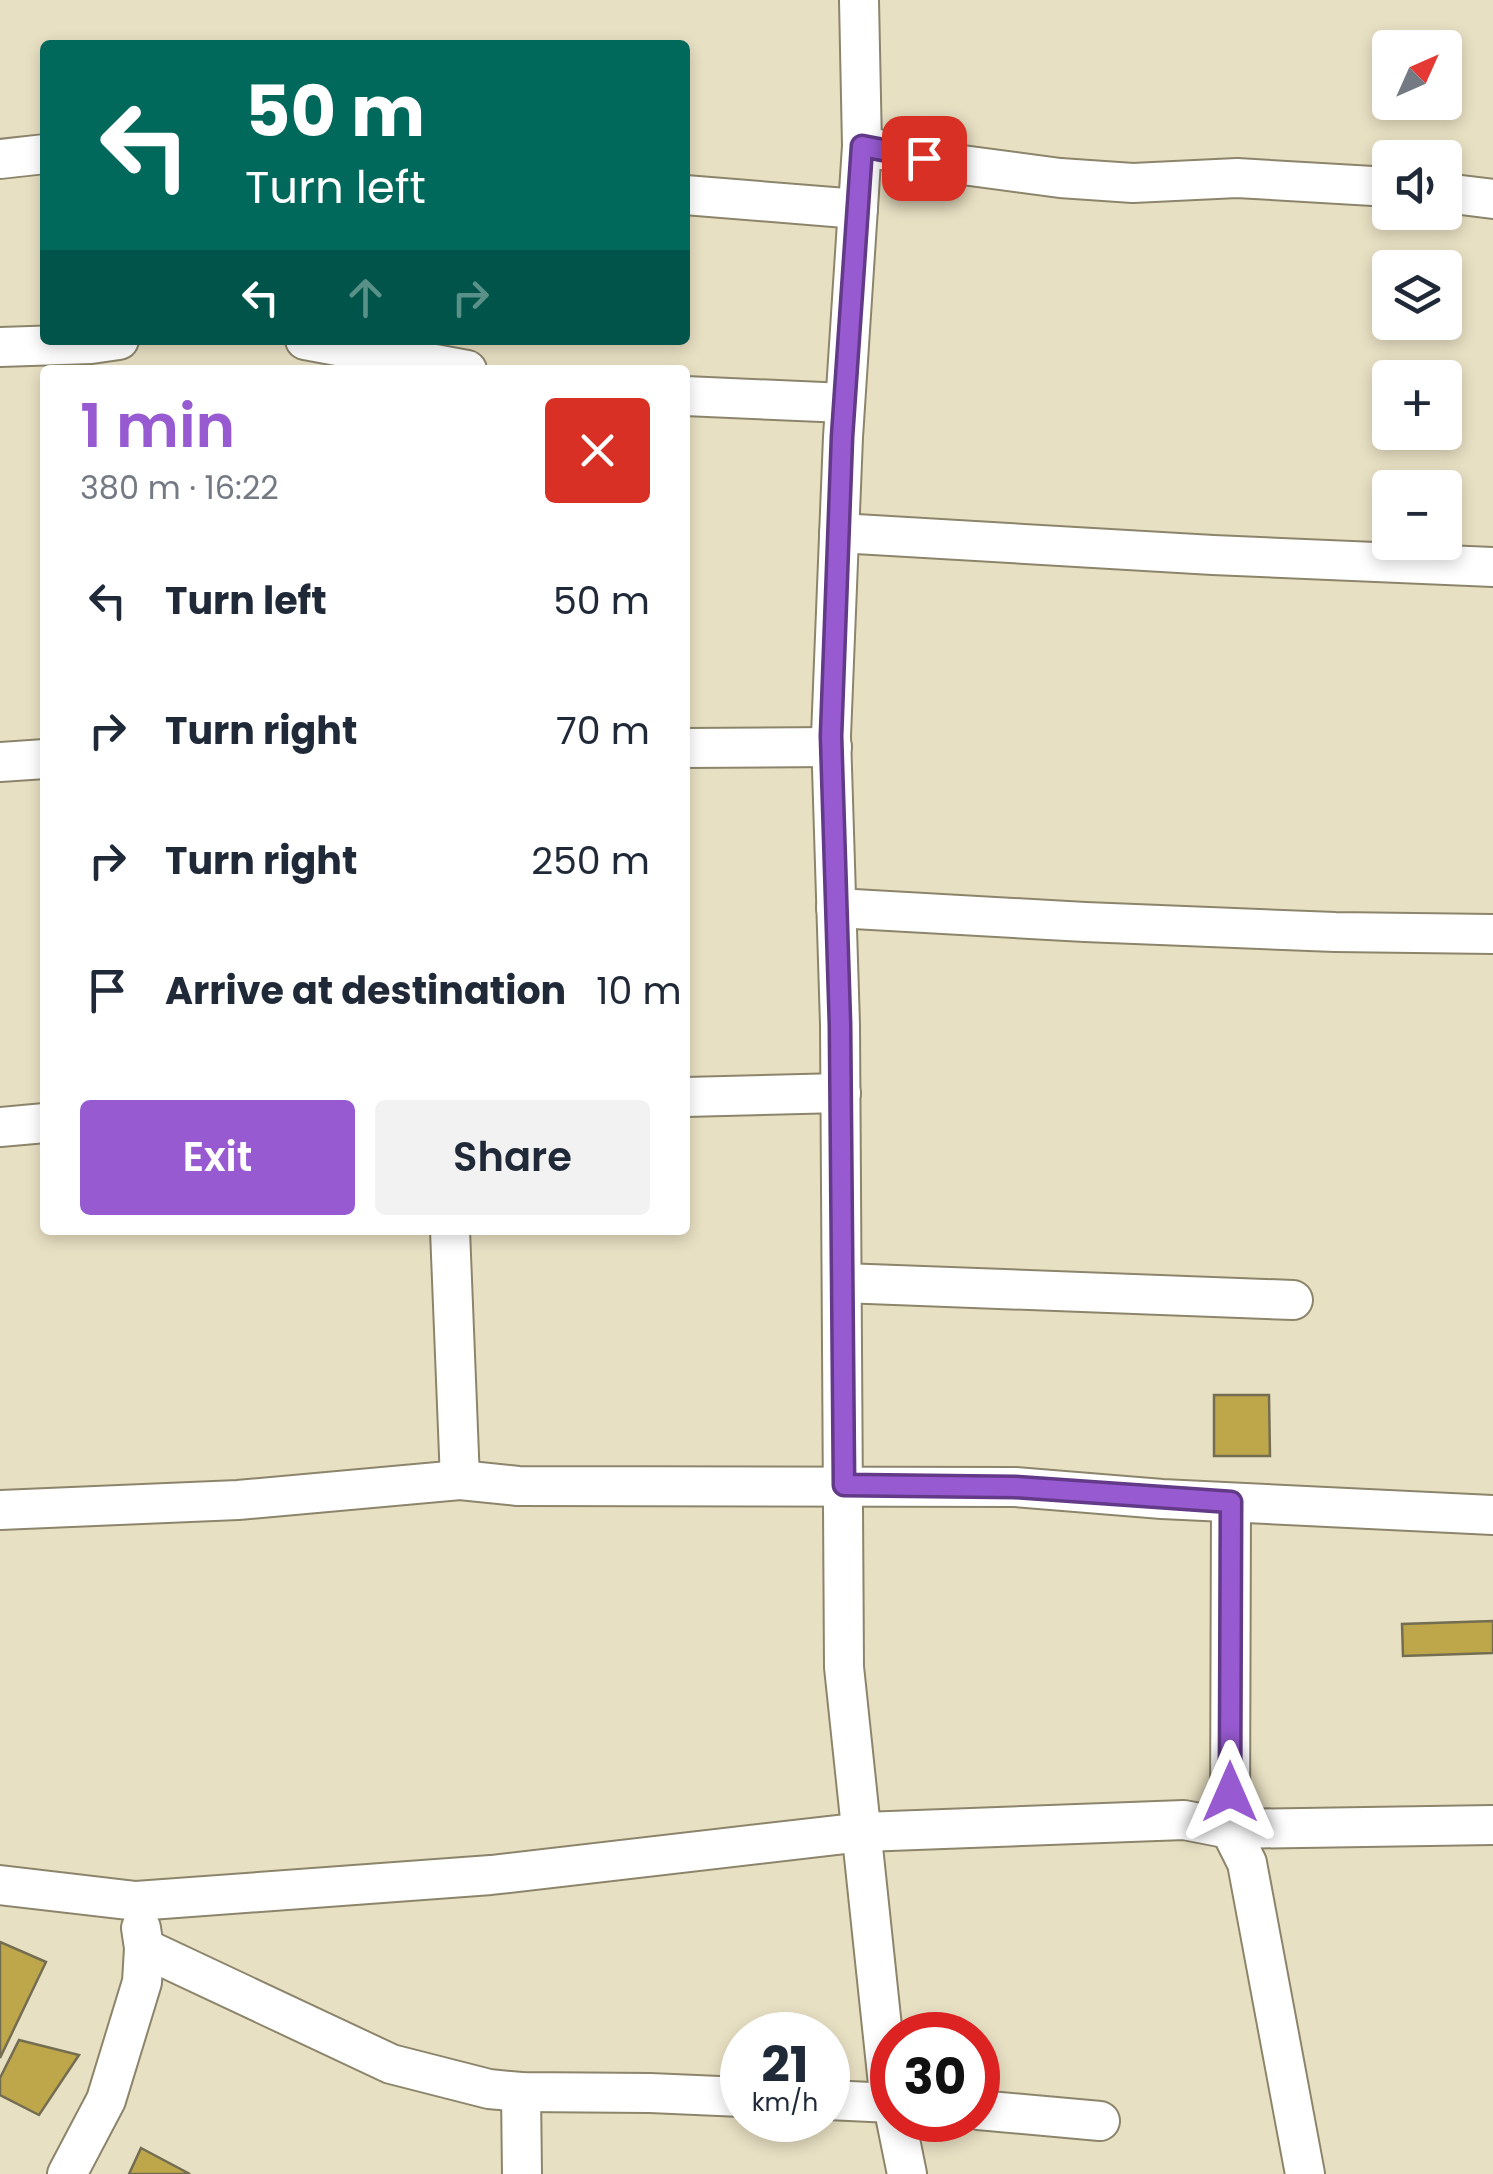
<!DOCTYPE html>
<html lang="en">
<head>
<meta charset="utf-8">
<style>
  :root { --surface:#fff; --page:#f2f2f3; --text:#1f2937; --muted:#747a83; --accent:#975ad1 }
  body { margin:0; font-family:Poppins,sans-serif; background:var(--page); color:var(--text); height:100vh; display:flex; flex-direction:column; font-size:38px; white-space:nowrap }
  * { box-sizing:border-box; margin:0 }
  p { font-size:32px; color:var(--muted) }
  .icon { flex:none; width:55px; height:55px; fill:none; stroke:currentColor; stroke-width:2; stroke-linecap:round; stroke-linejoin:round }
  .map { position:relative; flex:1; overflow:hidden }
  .side { position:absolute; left:40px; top:365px; width:650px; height:870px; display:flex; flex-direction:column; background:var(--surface); border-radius:10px; box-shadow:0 5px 15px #0003 }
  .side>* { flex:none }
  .banner { position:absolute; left:40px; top:40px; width:650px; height:305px; border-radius:10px; box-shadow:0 5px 15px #0003; background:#00695c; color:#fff; overflow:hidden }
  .needle { width:65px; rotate:45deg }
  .controls { position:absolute; left:1372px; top:30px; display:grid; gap:20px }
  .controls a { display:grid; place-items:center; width:90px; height:90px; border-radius:10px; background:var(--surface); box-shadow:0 5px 15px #0003; font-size:50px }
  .speed { position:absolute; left:720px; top:2012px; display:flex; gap:20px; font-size:50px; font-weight:700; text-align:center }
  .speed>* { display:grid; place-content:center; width:130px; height:130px; border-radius:50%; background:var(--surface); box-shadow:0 5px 15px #0003; line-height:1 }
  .speed small { font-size:25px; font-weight:400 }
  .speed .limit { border:15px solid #d22; background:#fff; color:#111 }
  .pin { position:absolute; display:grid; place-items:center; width:85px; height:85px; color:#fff; margin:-42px; border-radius:20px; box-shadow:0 5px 15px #0006 }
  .me { position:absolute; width:110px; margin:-55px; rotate:0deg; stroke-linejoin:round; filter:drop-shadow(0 0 8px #0008) }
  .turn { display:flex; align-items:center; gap:35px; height:210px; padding:0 40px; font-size:45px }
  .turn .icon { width:130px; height:130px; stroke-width:2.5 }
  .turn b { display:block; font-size:70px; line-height:85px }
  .lanes { display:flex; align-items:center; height:95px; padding:0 40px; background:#0003; justify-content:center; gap:50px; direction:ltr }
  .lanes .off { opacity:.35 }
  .round { display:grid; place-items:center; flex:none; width:105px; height:105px; border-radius:10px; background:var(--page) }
  .head { display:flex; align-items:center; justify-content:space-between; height:170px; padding:0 40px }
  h1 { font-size:60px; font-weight:600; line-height:75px; color:var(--accent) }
  .button { display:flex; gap:20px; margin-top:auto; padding:20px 40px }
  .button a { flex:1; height:115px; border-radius:10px; background:var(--accent); color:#fff; font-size:40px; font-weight:600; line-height:115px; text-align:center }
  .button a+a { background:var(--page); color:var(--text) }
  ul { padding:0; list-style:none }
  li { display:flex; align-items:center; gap:30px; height:130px; padding:0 40px }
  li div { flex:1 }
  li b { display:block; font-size:38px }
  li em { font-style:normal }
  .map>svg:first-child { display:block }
</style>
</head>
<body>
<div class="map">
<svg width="1493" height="2174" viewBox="0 0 1493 2174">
  <rect width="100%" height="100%" fill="#e8e0c3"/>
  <!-- building -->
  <g fill="#bea74b" stroke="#736d52" stroke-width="2.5">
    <polygon points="1214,1395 1269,1395 1270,1456 1214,1456"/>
    <polygon points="1493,1621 1493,1653 1403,1656 1402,1624"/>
    <polygon points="0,1942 46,1962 0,2058"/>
    <polygon points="19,2040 79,2055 39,2115 0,2095 0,2078"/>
    <polygon points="141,2148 190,2174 129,2174"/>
  </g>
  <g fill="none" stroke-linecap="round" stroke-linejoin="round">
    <defs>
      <g id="minor">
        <polyline points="859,0 862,146 843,437 831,736 840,1025 844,1667 888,2084 892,2103"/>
        <polyline points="862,146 955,164 1060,178 1133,183 1237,178 1390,187"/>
        <polyline points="0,159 45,154"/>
        <polyline points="1445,193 1493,199"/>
        <polyline points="685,195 858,209"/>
        <polyline points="305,340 467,370"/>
        <polyline points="0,347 91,344 119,340"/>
        <polyline points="685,396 845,403"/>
        <polyline points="839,533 1213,555 1493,567"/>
        <polyline points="685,748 832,747"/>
        <polyline points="0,762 45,759"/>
        <polyline points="836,908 1085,922 1335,932 1493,934"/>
        <polyline points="685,1097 841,1093"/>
        <polyline points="0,1127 45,1123"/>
        <polyline points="450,1230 460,1480"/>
        <polyline points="842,1283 1293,1300"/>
        <polyline points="1231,1503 1230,1829 1247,1863 1305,2174"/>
        <polyline points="0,1510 238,1500 460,1480 518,1486 1015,1487 1162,1499 1493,1515"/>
        <polyline points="0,1885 136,1901 491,1875 863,1832 1184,1820 1230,1829 1493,1825"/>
        <polyline points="144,1948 391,2064 489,2089 521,2092 650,2093 742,2097"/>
        <polyline points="521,2092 522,2174"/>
        <polyline points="828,2100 892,2103"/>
        <polyline points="978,2110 1100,2121"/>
        <polyline points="896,2120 907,2174"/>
        <polyline points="67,2174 106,2100 142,1982 144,1948 141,1928"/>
      </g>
    </defs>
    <!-- minor casing -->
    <use href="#minor" stroke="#8c856b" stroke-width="42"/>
    <!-- minor -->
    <use href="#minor" stroke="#fff" stroke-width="38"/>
  </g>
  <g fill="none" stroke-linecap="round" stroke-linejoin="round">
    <defs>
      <polyline id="route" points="924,158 862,146 842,437 831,736 840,1025 844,1485 1015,1487 1231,1502 1230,1792"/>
    </defs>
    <!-- route casing -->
    <use href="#route" stroke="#623a88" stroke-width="25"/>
    <!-- route -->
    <use href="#route" stroke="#975ad1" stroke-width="18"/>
  </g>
</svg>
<div class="controls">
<a><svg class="needle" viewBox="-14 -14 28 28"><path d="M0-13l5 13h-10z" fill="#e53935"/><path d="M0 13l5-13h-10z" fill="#747a83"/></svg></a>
<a><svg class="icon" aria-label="sound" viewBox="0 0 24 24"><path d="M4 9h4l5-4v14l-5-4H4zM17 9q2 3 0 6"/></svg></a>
<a><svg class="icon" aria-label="layers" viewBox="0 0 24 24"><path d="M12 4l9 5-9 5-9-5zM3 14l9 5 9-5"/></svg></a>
<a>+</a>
<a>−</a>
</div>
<div class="speed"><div>21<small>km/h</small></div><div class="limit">30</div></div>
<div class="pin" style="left:924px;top:158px;background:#d93025"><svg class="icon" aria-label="arrive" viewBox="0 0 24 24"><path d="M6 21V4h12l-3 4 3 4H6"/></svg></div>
<svg class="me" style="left:1230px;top:1792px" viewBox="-20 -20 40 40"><path d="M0-17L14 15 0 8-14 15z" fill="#975ad1" stroke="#fff" stroke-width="4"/></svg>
<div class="banner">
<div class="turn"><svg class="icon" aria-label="left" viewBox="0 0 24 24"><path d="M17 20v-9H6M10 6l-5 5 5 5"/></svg><div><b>50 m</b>Turn left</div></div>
<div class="lanes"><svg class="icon" aria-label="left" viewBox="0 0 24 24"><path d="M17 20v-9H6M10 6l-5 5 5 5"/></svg><svg class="icon off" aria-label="ahead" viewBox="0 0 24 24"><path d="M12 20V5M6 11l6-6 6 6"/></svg><svg class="icon off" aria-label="right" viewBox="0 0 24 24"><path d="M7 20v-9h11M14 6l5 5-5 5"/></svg></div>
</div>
<section class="side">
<div class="head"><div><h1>1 min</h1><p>380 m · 16:22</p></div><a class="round" style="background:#d93025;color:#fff"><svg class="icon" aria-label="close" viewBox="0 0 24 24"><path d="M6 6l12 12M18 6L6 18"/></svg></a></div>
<ul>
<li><svg class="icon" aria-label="left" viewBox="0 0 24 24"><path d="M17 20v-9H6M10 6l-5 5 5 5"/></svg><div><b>Turn left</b></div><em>50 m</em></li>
<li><svg class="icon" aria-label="right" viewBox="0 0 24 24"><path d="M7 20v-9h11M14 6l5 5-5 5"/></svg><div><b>Turn right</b></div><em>70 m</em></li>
<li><svg class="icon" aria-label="right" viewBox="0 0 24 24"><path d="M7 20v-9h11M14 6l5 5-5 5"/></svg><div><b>Turn right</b></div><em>250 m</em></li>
<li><svg class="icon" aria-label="arrive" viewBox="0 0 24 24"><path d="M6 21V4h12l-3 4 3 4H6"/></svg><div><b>Arrive at destination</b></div><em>10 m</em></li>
</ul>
<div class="button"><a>Exit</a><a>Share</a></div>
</section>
</div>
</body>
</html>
